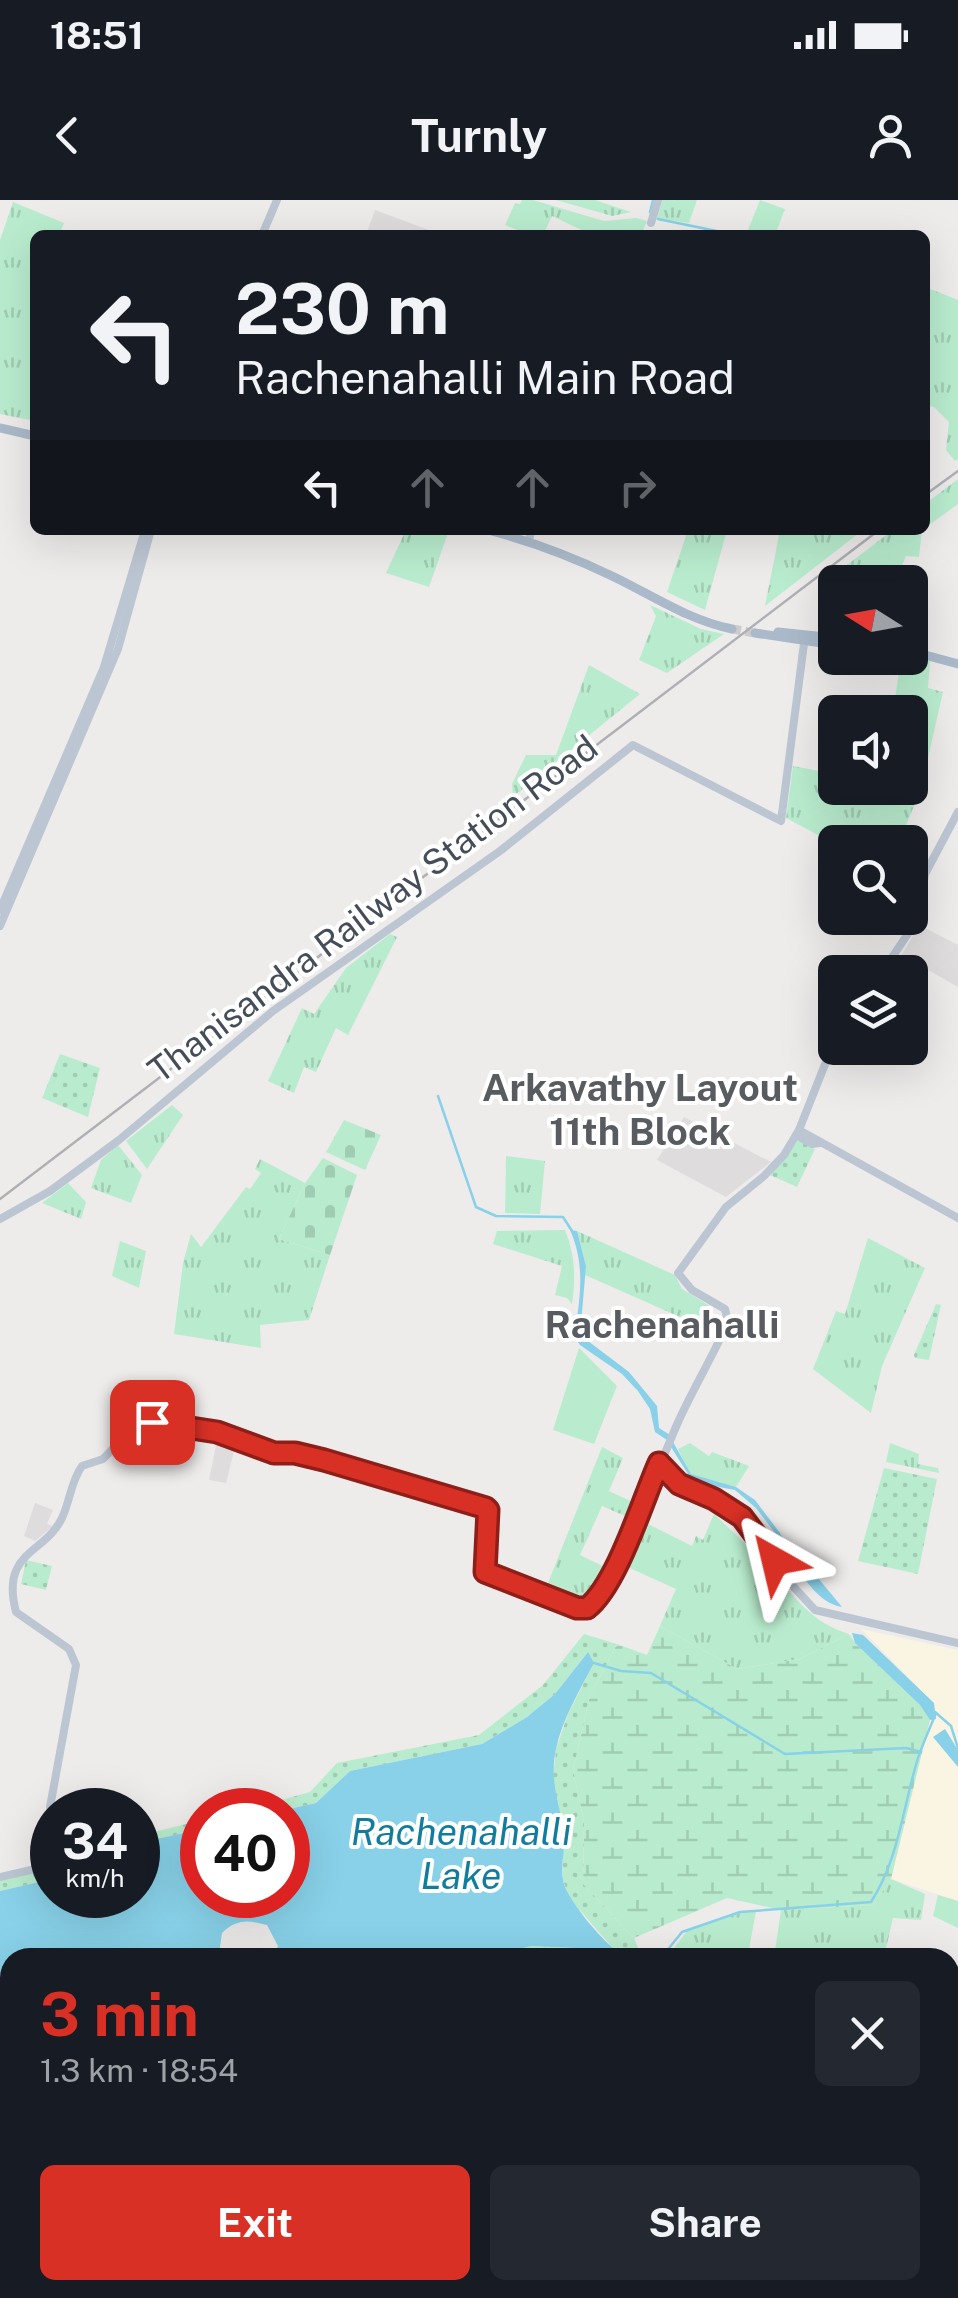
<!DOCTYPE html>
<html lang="en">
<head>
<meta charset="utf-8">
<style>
  :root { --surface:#171b24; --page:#242831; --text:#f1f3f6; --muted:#9ea1a6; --accent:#d93025 }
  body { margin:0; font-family:"Public Sans",sans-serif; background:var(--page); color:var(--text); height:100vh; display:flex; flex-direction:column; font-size:38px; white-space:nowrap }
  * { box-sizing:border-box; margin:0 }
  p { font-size:32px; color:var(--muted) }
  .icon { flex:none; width:55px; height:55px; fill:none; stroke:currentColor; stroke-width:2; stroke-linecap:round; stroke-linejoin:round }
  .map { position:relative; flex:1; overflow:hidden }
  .panel { position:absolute; left:0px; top:1748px; width:960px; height:352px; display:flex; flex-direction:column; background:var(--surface); border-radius:30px 30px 0 0; box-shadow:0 10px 40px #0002 }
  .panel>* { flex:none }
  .guide { position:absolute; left:30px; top:30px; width:900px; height:305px; border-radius:15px; box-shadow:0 10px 40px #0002; background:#171b24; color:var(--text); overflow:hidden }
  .needle { width:65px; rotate:281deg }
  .buttons { position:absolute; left:818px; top:365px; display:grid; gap:20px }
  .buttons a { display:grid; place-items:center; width:110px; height:110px; border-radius:15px; background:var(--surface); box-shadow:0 10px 40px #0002; font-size:50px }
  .speed { position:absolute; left:30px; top:1588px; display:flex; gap:20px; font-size:50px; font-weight:700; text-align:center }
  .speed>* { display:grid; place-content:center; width:130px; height:130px; border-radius:50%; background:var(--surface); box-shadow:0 10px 40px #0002; line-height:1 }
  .speed small { font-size:25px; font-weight:400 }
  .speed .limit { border:15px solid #d22; background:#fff; color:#111 }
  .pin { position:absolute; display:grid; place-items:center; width:85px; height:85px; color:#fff; margin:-42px; border-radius:20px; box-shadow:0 5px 15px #0006 }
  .me { position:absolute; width:110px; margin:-55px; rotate:323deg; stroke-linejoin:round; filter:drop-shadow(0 0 8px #0008) }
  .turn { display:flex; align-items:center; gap:35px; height:210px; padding:0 40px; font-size:45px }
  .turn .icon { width:130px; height:130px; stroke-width:2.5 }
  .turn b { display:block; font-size:70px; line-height:85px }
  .lanes { display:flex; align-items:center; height:95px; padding:0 40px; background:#0003; justify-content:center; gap:50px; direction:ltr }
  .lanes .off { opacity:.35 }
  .round { display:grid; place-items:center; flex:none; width:105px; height:105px; border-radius:15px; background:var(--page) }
  .headline { display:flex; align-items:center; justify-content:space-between; height:170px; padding:0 40px }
  h1 { font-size:60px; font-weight:700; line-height:75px; color:var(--accent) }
  .action { display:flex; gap:20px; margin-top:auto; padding:20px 40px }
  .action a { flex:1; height:115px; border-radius:15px; background:var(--accent); color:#fff; font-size:40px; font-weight:700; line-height:115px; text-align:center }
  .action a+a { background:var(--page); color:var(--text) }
  .status { display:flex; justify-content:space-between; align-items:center; height:70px; padding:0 50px; background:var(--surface); direction:ltr }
  .status svg { height:28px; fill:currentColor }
  header { display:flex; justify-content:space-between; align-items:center; height:130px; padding:0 40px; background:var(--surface); font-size:45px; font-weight:700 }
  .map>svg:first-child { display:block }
</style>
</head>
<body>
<div class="status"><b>18:51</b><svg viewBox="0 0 49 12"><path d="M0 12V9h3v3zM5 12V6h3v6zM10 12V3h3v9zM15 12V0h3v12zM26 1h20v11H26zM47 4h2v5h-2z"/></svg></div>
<header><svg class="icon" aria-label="back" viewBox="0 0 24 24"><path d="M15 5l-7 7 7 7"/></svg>Turnly<svg class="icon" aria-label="person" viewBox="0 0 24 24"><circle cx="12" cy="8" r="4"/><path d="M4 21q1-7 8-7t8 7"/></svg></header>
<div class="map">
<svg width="958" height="2098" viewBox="0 0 958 2098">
  <defs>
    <pattern id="grass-tufts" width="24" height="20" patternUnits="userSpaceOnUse" patternTransform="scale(2.5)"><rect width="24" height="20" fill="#b9ecce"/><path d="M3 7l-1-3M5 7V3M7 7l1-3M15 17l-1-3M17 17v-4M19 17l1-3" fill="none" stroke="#a0ccb3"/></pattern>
    <pattern id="wetland-marsh" width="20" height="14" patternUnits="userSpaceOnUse" patternTransform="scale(2.5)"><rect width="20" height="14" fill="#b9ecce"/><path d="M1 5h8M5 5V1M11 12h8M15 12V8" fill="none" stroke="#a0ccb3"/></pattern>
    <pattern id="cemetery-stones" width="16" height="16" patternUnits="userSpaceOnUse" patternTransform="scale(2.5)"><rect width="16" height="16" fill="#b9ecce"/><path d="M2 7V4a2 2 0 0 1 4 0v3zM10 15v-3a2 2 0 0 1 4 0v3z" fill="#a0ccb3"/></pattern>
    <pattern id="park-dots" width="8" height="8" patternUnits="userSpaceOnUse" patternTransform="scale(2.5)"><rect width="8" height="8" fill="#b9ecce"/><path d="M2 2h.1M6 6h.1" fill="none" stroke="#a0ccb3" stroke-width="1.8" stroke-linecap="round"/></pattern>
  </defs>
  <rect width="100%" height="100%" fill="#eeebeb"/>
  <!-- commercial -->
  <polygon fill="#faf4e3" points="861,1429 958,1450 958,1701 891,1679 930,1520 936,1519 933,1503"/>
  <!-- education -->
  <g fill="#dfdcdd">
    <polygon points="375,10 437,33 437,35 366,35"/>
    <polygon points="919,725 958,745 958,787 902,755"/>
    <polygon points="684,917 771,962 726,997 657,960"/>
    <polygon points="218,1236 236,1243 226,1283 209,1280"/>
    <polygon points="35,1303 53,1310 47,1324 53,1326 35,1341 24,1336"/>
  </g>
  <!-- grass -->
  <g fill="url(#grass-tufts)">
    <polygon points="522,0 533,0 604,21 636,18 647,21 641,35 592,35 552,16 543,35 530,35 505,25 515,3 520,4"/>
    <polygon points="556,0 595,0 631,12 612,16"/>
    <polygon points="662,0 697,0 689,23 657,18"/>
    <polygon points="760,0 785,9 775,35 746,35"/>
    <polygon points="13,2 64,23 59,35 35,35 35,221 0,214 0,40"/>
    <polygon points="925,87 958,100 958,259 955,261 946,250 949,222 934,207 925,205"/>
    <polygon points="958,279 958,304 925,328 925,304"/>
    <polygon points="406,330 449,330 429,387 386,373"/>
    <polygon points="688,330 727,330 705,410 667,392"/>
    <polygon points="780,330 863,330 765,406"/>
    <polygon points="893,330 922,330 919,357 906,356 895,382 851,382 831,377"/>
    <polygon points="650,405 701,429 724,434 667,473 639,460 656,416"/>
    <polygon points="901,458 930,461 928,488 943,492 921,589 899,642 835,644 786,618 793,566 835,574 835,588 910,588 910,512 893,512"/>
    <polygon points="589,465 640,494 513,597 512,584 526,555 556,555"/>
    <polygon points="390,734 397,737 348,835 336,828 316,872 304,867 294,893 268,881 302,808 314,814 346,768"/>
    <polygon points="172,905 183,915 147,969 126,941"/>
    <polygon points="118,945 142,975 131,1003 91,988 101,960"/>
    <polygon points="506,956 545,961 540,1014 505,1013"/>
    <polygon points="260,959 305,983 279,1039 330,1055 309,1120 260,1125 261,1148 174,1134 183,1063 191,1034 201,1047 246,987 250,989 261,973 255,969"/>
    <polygon points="68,983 86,1002 81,1019 42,1003"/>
    <path d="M565 1030C575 1055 576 1077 572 1104L567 1098 555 1095 562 1066 493 1044 497 1031Z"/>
    <polygon points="577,1031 675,1075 682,1089 710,1106 707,1129 585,1075 586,1066"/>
    <polygon points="868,1038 925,1068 882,1166 871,1213 813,1169 836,1111 845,1114"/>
    <polygon points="120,1041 146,1051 139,1088 112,1076"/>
    <polygon points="690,1243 709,1256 712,1252 749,1266 736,1287 690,1274 678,1249"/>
    <polygon points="890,1243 919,1254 918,1264 938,1268 939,1273 886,1262"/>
    <polygon points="602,1247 623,1258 609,1291 637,1304 632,1319 602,1306 580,1355 609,1369 592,1398 584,1405 546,1388"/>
    <path d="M714 1314C733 1332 752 1350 770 1370 795 1397 812 1423 849 1434L800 1459 737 1469 660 1426 676 1389 623 1365 642 1321 692 1346 696 1336 703 1340Z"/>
    <polygon points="891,1679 925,1694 921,1720 893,1718 884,1757 774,1758 781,1710 873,1705"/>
    <polygon points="938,1695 958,1701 958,1728 933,1716"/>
    <polygon points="756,1711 748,1755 667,1757 687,1731 740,1713"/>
    <polygon points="207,2090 254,2090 253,2098 206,2098"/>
  </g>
  <!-- wetland -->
  <polygon fill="url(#wetland-marsh)" points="660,1426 737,1469 800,1459 849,1434 855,1443 920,1505 930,1520 891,1679 873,1705 781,1710 727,1698 634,1738 583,1684 584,1622 573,1570 590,1496 617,1444 647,1455"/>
  <!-- cemetery -->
  <g fill="url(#cemetery-stones)">
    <polygon points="344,920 381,935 365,970 326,952"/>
    <polygon points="323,958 357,975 330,1055 279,1039 305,983"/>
    <polygon points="148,2090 196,2090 193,2098 146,2098"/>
  </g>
  <!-- park -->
  <g fill="url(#park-dots)">
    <polygon points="60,854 100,868 88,917 42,898"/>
    <polygon points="797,939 815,949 797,987 770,975"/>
    <polygon points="936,1104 941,1105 929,1160 915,1158 914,1155"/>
    <polygon points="884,1268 937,1279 918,1374 858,1361"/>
    <polygon points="26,1360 52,1366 46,1390 21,1384"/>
    <polygon points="584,1434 617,1444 590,1496 573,1570 584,1622 583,1684 634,1738 642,1757 618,1754 571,1700 563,1681 562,1623 552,1590 556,1549 568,1514 594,1463 587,1453 555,1494 527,1517 482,1544 350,1571 316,1603 285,1610 245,1610 310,1592 337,1563 479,1535 543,1485"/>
    <polygon points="202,1620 202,1629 138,1643 138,1636"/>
    <polygon points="52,1664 52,1679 0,1691 0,1679 47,1670"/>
    <polygon points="531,1746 577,1748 598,1757 483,1758"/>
    <polygon points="0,1861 10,1864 10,2006 0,2002 0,1899 6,1874 0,1872"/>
  </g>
  <!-- garden -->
  <polygon fill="#b9ecce" points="579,1148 617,1186 594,1244 553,1230"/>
  <!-- water -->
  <g fill="#88d1e8">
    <path d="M570 1030 577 1031 586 1066 580 1135 629 1172 657 1206 659 1228 670 1235 667 1240 655 1232 650 1209 638 1191 622 1174 580 1145 574 1137C580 1100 586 1065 570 1030Z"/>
    <polygon points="673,1242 691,1274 736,1287 755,1300 780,1333 779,1338 756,1308 735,1290 693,1282 671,1247"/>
    <path d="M789 1343 842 1407C816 1403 801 1372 786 1352Z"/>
    <polygon points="852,1433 863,1435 934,1503 936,1519 930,1520 920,1505 855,1443"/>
    <path d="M588 1452 594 1463C580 1490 562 1519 556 1549 550 1577 557 1598 563 1625 567 1644 560 1662 563 1680 566 1699 608 1749 626 1757H598L577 1748 531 1746 483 1758 273 1757 278 1746 267 1725C248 1720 237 1719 222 1733L220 1747 224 1757 10 1758V1864L0 1861V1691L52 1679V1695H138V1643L202 1629V1695H288V1610H285L316 1603 350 1571 482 1544 527 1517 555 1494Z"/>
    <polygon points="945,1529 958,1550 958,1567 933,1537"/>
  </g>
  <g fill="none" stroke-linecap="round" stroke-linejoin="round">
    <!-- stream -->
    <g stroke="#88d1e8" stroke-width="2.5">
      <polyline points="650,12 653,0"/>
      <polyline points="658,19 731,34"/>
      <polyline points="438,896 476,1007 496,1016 563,1017 572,1031"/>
      <polyline points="778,1333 788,1347"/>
      <polyline points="594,1463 621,1471 651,1473 785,1554 906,1548 921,1552"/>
      <polyline points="935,1512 951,1526 958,1548"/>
      <path d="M661 1758 682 1732 740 1712 871 1702C899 1659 903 1606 918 1558 923 1543 930 1528 936 1513"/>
      <polyline points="0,1866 10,1868"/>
      <polyline points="123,2098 125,2090"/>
    </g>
    <!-- primary-tunnel -->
    <polyline stroke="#ccccce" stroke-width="9" stroke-dasharray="9 4.5" stroke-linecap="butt" points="732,429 755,433"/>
    <!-- secondary -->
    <g stroke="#bcc6d2" stroke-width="8">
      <polyline points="651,23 658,0"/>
      <polyline points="262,35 277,0"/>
      <polyline points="528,342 532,330"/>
      <polyline points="0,710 104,467 145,330"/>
      <polyline points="0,726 118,449 151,330"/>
      <polyline points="882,772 918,719 925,674 958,612"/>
      <polyline points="799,930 958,1018"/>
      <polyline points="796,935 812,944 820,943"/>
      <polyline points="0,1019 50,991 119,940 273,811 500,651 633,545 781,621 805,436"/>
      <polyline points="659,1263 679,1284 714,1299 742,1317 774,1356 778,1370 815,1410 958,1443"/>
      <path d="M52 1641 50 1607 76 1465 69 1449 16 1412C0 1351 45 1354 62 1318 70 1301 71 1281 82 1266L103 1259 124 1237 152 1222 217 1233 274 1253H295L324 1260 486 1308 488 1310 485 1372 577 1408H587C617 1385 660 1261 679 1220 694 1187 713 1156 728 1122L725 1109 692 1090 678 1073 726 1007 764 976 784 955 799 930 835 839"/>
      <polyline points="0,1677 44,1667 51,1663 52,1656"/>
      <polyline points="0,2010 10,2013"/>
      <polyline points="950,2023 958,2024"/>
      <polyline points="719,2090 721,2098"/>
    </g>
    <!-- primary -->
    <g stroke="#abbaca" stroke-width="9">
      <polyline points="0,228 35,236"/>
      <path d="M488 330C530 341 573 357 612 376 652 395 688 420 732 429"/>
      <polyline points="778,432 835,438"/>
      <polyline points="755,433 835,445"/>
      <polyline points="910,451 958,464"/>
    </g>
    <!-- rail -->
    <g stroke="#aeb0b6" stroke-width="2.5">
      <polyline points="925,295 958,271"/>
      <polyline points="0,999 879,330"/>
    </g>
  </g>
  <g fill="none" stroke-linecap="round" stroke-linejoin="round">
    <defs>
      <path id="route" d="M152 1222 217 1232 274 1253H295L324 1260 486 1308 488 1310 485 1372 577 1408H587C617 1385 643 1299 659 1263L679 1284 714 1299 742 1317 775 1361"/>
    </defs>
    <!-- route casing -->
    <use href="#route" stroke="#8d1f18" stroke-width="25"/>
    <!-- route -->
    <use href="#route" stroke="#d93025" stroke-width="18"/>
  </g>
  <g text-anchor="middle" stroke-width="8" stroke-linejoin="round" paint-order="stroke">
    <!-- street labels -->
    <g font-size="35" fill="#454e58" stroke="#fff">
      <text transform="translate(373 709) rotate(-37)" y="12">Thanisandra Railway Station Road</text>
    </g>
    <!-- neighbourhood labels -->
    <g font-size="38" font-weight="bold" fill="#585c60" stroke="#fff">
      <text x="640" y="901">Arkavathy Layout<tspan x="640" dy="44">11th Block</tspan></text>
      <text x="662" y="1138">Rachenahalli</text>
    </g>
    <!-- water labels -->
    <g font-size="38" font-style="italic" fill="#117d9e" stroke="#fff">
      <text x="461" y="1645">Rachenahalli<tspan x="461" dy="44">Lake</tspan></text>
    </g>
  </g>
</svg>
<div class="buttons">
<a><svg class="needle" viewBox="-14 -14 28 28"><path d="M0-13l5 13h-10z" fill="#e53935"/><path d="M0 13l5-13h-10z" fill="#9ea1a6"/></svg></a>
<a><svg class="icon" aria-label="sound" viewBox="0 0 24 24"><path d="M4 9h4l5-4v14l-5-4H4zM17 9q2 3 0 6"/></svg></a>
<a><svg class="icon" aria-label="search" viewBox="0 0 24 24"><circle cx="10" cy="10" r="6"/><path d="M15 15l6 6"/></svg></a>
<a><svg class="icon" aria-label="layers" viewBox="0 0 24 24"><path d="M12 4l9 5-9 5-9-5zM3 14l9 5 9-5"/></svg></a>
</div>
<div class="speed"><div>34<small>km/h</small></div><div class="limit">40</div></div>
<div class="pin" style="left:152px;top:1222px;background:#d93025"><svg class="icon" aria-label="arrive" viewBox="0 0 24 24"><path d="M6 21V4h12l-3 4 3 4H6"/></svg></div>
<svg class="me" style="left:775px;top:1361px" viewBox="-20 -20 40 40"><path d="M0-17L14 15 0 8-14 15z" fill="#d93025" stroke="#fff" stroke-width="4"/></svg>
<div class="guide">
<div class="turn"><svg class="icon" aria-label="left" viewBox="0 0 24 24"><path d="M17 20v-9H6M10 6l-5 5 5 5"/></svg><div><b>230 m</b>Rachenahalli Main Road</div></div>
<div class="lanes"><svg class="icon" aria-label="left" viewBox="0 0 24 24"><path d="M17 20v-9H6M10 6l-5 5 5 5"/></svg><svg class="icon off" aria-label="ahead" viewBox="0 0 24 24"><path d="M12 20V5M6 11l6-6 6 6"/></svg><svg class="icon off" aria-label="ahead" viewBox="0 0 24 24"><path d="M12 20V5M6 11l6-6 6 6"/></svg><svg class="icon off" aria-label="right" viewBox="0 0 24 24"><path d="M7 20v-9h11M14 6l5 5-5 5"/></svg></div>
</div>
<section class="panel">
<div class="headline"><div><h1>3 min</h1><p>1.3 km · 18:54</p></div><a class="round"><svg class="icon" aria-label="close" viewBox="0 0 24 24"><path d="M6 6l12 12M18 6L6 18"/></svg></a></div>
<div class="action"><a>Exit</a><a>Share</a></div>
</section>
</div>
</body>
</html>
